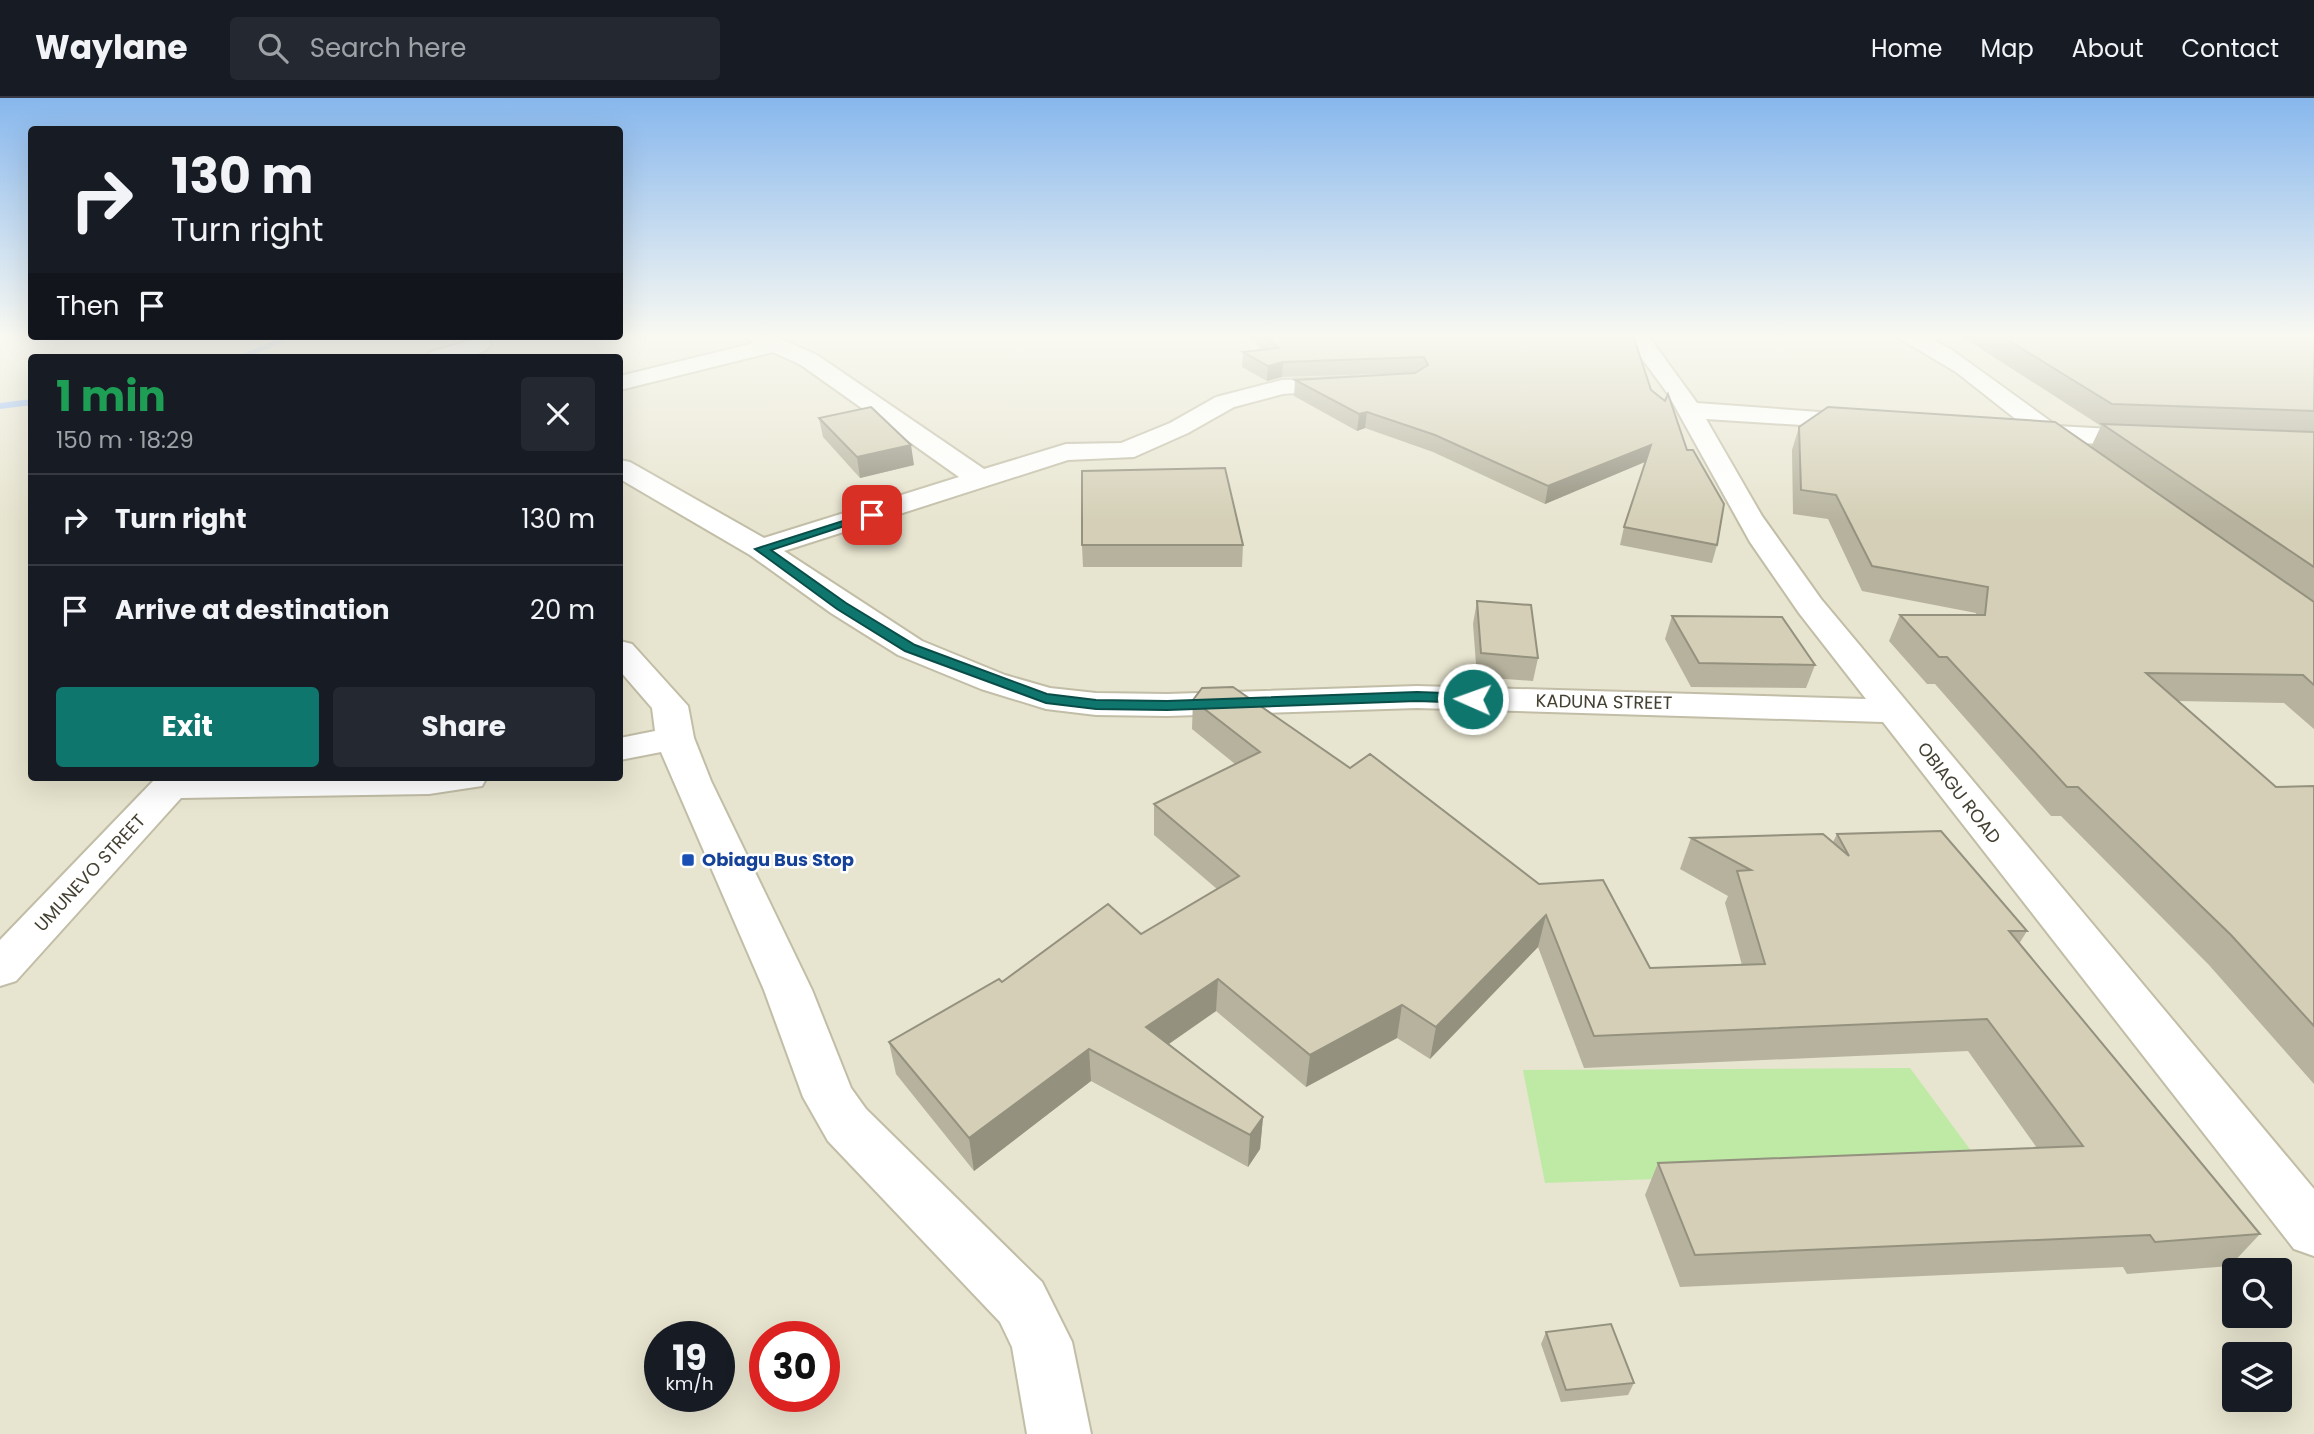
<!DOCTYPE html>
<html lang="en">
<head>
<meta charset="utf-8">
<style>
  :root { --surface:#171b24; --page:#242831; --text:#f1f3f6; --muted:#9ea1a6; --line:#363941; --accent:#0f766e }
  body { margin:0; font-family:Poppins,sans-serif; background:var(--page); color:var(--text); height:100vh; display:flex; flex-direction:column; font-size:26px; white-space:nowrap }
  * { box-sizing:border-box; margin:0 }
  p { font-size:23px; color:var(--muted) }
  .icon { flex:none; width:38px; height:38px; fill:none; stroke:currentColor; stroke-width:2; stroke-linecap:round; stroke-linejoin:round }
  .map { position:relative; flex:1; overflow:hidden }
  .details { position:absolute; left:28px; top:256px; width:595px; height:427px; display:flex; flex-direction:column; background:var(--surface); border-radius:7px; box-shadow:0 7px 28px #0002 }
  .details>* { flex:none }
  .banner { position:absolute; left:28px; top:28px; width:595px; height:214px; border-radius:7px; box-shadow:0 7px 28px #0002; background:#171b24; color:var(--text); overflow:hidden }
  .fabs { position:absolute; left:2222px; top:1160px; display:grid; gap:14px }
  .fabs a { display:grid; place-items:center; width:70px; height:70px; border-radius:7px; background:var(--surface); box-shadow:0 7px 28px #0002; font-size:35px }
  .speed { position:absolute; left:644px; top:1223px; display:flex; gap:14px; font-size:35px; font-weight:700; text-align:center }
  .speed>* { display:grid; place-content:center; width:91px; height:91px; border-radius:50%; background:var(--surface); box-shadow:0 7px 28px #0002; line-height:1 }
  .speed small { font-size:18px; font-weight:400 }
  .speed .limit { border:10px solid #d22; background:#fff; color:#111 }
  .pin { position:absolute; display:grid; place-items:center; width:60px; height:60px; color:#fff; margin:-30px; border-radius:14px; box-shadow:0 4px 10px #0006 }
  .me { position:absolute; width:77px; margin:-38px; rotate:272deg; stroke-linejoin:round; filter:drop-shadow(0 0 5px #0008) }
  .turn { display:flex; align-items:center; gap:24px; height:147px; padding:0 28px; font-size:32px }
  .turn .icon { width:91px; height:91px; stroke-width:2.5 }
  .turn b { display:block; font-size:49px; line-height:60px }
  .then { display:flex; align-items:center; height:66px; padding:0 28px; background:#0003; gap:14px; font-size:26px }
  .round { display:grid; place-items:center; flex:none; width:74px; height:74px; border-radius:7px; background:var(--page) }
  .headline { display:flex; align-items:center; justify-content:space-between; height:119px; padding:0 28px }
  h1 { font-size:42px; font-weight:700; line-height:52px; color:#1e9e55 }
  .button { display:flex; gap:14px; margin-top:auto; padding:14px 28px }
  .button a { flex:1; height:80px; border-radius:7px; background:var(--accent); color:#fff; font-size:28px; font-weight:700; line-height:80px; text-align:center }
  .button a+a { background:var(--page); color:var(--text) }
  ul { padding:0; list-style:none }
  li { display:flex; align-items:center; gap:21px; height:91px; padding:0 28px; border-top:2px solid var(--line) }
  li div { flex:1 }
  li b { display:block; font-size:26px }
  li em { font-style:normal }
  header { display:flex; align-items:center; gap:42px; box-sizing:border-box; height:98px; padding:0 35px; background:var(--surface); border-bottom:2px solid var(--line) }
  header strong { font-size:33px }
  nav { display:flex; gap:38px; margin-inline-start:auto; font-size:24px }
  .search { width:490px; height:63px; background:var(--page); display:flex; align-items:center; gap:18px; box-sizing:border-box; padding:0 24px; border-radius:7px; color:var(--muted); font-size:26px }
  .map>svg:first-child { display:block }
</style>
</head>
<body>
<header>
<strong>Waylane</strong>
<div class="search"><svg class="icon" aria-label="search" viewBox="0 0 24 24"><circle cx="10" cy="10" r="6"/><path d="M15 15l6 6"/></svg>Search here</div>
<nav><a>Home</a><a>Map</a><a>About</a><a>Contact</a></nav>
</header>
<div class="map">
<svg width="2314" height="1336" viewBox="0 0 2314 1336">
  <rect width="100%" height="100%" fill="#f2f1e1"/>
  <!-- residential -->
  <path fill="#e7e4cf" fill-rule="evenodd" d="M0 236H2314V1336H0ZM32 259H620V679H32ZM2235 1172H2280V1218H2235ZM660 1239H719V1298H660ZM765 1239H824V1298H765ZM2235 1256H2280V1302H2235Z"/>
  <!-- green -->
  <polygon fill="#beeaa6" points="1910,970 1983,1069 1545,1085 1523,972"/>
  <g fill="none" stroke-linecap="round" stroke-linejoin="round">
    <!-- stream -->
    <g fill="#97bcf5" fill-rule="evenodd">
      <polygon points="285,238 297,238 248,259 235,259"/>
      <polygon points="32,301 32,307 0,311 0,305"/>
    </g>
    <defs>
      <g id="street">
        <polygon points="740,236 770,236 817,257 984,371 1066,346 1121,345 1170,325 1216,299 1282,282 1355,279 1359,284 1355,289 1347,291 1283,296 1234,309 1188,335 1134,359 1068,362 784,453 922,543 1005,577 1050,590 1096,595 1167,596 1417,588 1866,601 1799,515 1750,444 1668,296 1624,236 1647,236 1697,305 1874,318 1878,323 1874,328 1865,331 1706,321 1762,418 1821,501 2314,1091 2314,1158 2294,1151 1883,624 1417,610 1167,618 1096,617 1046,611 981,591 898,557 831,515 750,457 620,381 620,362 630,364 764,440 959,379 801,267 773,254 620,292 620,278 754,245"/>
        <polygon points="1892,236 1922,236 1952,252 2057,328 2148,333 2157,336 2161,341 2157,346 2148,349 2066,344 2056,348 2014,339 2010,334 2014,329 2022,326 1956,274"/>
        <path d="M480 240 488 242 491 247C479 263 445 259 427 259L430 254Z"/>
        <polygon points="620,543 632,546 688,608 694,640 711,683 812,892 851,990 866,1011 1042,1184 1072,1244 1091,1336 1027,1336 1012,1249 1000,1224 828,1043 803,999 764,892 661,654 620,662 620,640 655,633 652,610 620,573"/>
        <polygon points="157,679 487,679 482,688 429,696 181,700 16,883 0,888 0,842"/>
      </g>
    </defs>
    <!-- street casing -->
    <use href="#street" stroke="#c1bda6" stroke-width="4"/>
    <!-- street -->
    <use href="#street" fill="#fff" fill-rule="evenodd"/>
  </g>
  <!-- wall -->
  <g fill="#b6b29d">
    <polygon points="1245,236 1628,236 1651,292 1717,447 1712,465 1620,447 1624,429 1645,364 1545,406 1433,354 1365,330 1357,333 1294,298 1295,282 1415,275 1282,279 1267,283 1242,269 1243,254 1263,252"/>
    <polygon points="1958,236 2314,236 2314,631 2284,605 2178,603 2276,689 2314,688 2314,986 2209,867 2061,718 2051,718 1935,586 1927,586 1889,543 1900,517 1976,517 1976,515 1862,493 1828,421 1793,416 1792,352 1799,329 2091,349 2101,328"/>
    <polygon points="819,320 914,367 860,380 823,339"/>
    <polygon points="1082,447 1243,447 1242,469 1083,469"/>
    <polygon points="1477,503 1538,560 1533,583 1477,579 1473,526"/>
    <polygon points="1672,518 1815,567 1806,590 1691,589 1665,541"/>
    <polygon points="1193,602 1350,670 1650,870 1742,867 1725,805 1728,798 1680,771 1691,740 1833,744 1837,736 2027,833 2019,846 2260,1136 2230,1168 2127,1176 2123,1169 1680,1189 1645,1097 1658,1065 2037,1050 1968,953 1584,970 1538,849 1430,961 1397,940 1306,989 1216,913 1169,946 1263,1019 1260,1051 1248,1069 1091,983 974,1073 896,976 889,944 1002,884 1141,836 1217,791 1154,737 1154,706 1235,666 1192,631"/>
    <polygon points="1546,1234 1634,1285 1628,1297 1561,1304 1541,1246"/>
  </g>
  <!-- shaded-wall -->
  <g fill="#94917f">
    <polygon points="1283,264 1282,279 1267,283 1268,268"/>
    <polygon points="1367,314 1365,330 1357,333 1359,316"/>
    <polygon points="911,347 914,367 860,380 857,359"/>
    <polygon points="1651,347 1647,363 1545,406 1548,388"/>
    <polygon points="1546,817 1538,849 1430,961 1436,929"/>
    <polygon points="1218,881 1216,913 1147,961 1146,929"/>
    <polygon points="1402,907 1397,940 1306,989 1310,957"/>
    <polygon points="1089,951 1091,983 974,1073 969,1040"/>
    <polygon points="1263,1019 1260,1051 1248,1069 1250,1037"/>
  </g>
  <!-- building -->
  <g fill="#d4cfb6" stroke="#94917f" stroke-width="2">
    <polygon points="1263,236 1628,236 1634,240 1651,292 1665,303 1668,296 1687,352 1693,352 1724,406 1717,447 1624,429 1651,347 1548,388 1435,337 1367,314 1359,316 1295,282 1415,275 1428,267 1424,259 1283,264 1268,268 1243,254 1279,250"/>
    <polygon points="1998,236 2314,236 2314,313 2112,306"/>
    <polygon points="871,309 911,347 857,359 819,320"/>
    <polygon points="1828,309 2055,324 2314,504 2314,587 2303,577 2146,575 2276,689 2314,688 2314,928 2231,837 2078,689 2067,689 1947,559 1939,559 1900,517 1985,517 1988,489 1872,468 1836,397 1801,392 1799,329"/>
    <polygon points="2102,326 2314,334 2314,469"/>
    <polygon points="1225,370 1243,447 1082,447 1082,373"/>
    <polygon points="1477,503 1531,507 1538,560 1481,555"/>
    <polygon points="1672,518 1782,519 1815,567 1699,565"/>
    <polygon points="1233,589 1350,670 1370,656 1539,786 1603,782 1650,870 1765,866 1737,773 1751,772 1691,740 1823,736 1849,758 1837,736 1941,733 2027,833 2009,833 2260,1136 2155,1144 2150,1137 1695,1157 1658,1065 2083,1048 1987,921 1594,938 1546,817 1436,929 1402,907 1310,957 1218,881 1146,929 1263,1019 1250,1037 1089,951 969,1040 889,944 999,881 1002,884 1108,806 1141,836 1239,778 1154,706 1260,654 1193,602 1202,590"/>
    <polygon points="1611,1226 1634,1285 1566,1292 1546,1234"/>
  </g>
  <!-- sky -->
  <linearGradient id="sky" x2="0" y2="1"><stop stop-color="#87b7ed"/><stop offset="0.56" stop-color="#f9f9f2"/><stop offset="1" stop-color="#f9f9f2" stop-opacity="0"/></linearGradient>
  <rect width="2314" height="424" fill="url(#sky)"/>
  <!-- route -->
  <polygon fill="#0f766e" stroke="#0a4d48" stroke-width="2" points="868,415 878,417 771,452 846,505 915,547 1047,596 1096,602 1167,603 1417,594 1473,596 1481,601 1473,605 1417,603 1167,612 1096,611 1046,605 905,553 837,511 755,451"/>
  <!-- markers -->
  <rect fill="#1a4fb4" stroke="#fff" stroke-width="2.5" x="681" y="755" width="14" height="14" rx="3.5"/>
  <g text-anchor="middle" stroke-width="5" stroke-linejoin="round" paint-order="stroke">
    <!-- street labels -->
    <g font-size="18" fill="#444032" stroke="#fff">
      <text transform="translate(1604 604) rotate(1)" y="6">KADUNA STREET</text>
      <text transform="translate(1959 695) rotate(52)" y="6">OBIAGU ROAD</text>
      <text transform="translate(90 775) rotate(-47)" y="6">UMUNEVO STREET</text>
    </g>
    <!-- transit labels -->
    <g font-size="18" font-weight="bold" fill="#164399" stroke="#fff" text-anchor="start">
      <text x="702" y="768">Obiagu Bus Stop</text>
    </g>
  </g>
</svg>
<div class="fabs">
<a><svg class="icon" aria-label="search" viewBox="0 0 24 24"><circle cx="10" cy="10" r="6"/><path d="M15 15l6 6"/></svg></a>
<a><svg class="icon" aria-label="layers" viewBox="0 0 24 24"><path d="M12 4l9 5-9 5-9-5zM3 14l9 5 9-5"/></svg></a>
</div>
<div class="speed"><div>19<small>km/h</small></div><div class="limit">30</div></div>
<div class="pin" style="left:872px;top:417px;background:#d93025"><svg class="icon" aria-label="arrive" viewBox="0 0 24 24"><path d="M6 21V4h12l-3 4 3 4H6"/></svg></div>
<svg class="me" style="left:1473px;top:601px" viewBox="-20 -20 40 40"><circle r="17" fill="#0f766e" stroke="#fff" stroke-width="3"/><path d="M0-11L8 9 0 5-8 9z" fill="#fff"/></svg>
<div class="banner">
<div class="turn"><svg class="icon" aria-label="right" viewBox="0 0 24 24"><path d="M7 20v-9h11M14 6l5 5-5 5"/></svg><div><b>130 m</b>Turn right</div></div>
<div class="then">Then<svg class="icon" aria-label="arrive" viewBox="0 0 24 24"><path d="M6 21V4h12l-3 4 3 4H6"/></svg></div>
</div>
<section class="details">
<div class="headline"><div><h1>1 min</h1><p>150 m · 18:29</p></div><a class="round"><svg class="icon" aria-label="close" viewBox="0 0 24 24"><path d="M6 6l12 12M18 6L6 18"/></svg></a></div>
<ul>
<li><svg class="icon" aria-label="right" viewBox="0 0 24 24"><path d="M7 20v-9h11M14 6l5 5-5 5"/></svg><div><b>Turn right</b></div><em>130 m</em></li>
<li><svg class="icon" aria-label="arrive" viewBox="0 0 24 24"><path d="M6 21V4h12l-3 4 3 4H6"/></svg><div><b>Arrive at destination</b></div><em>20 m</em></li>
</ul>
<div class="button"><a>Exit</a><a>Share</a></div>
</section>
</div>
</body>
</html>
